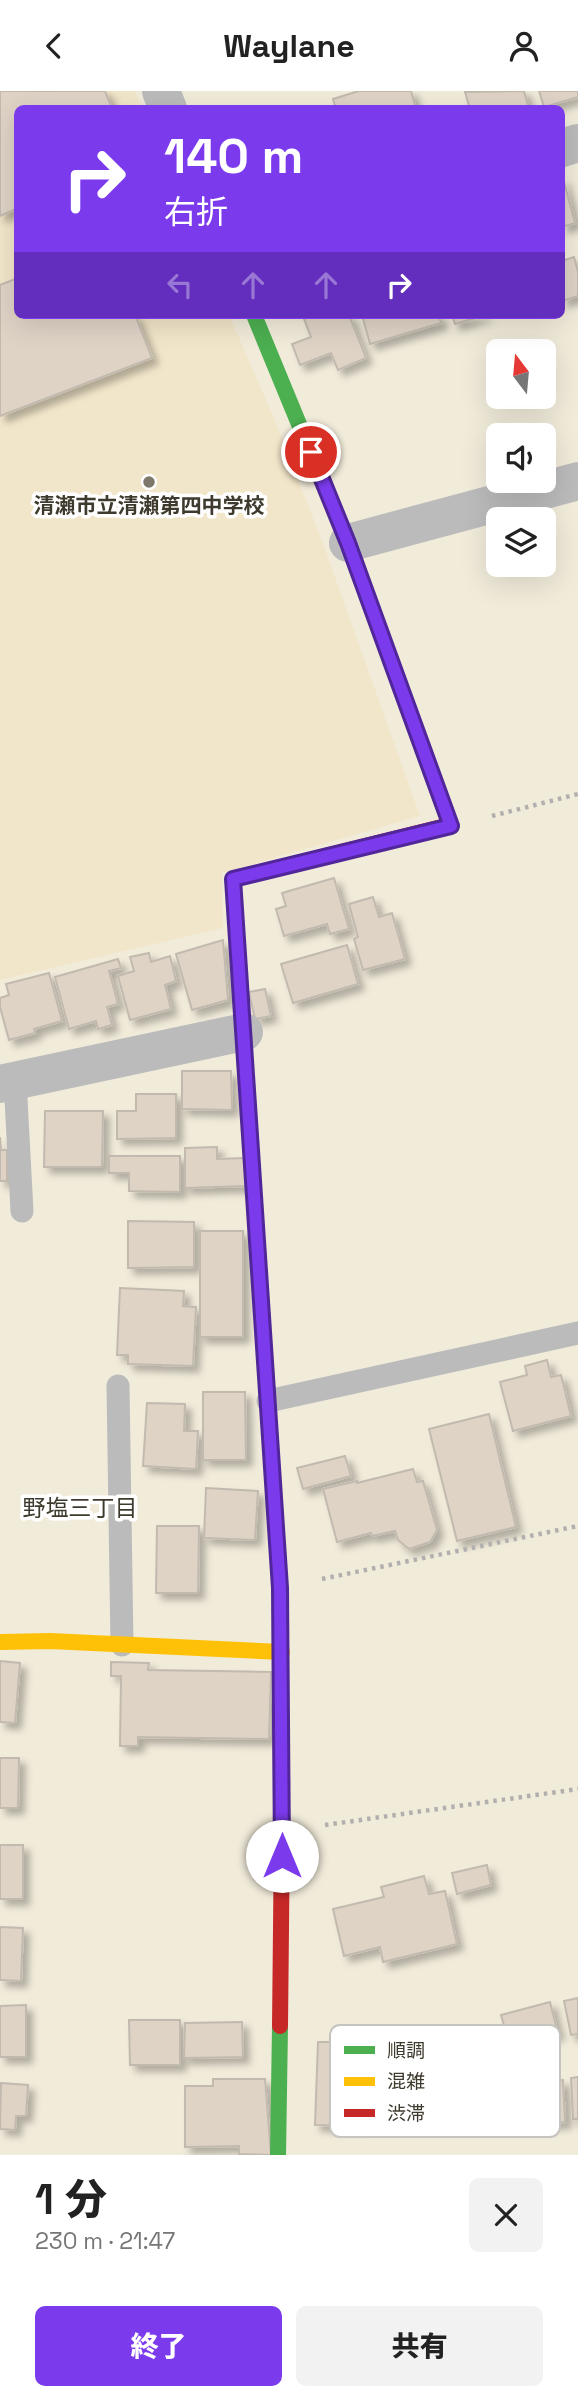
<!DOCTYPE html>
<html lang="ja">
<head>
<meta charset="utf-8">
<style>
  :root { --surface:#fff; --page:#f2f2f2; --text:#222; --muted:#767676; --accent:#7c3aed }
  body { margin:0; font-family:"Space Grotesk","Noto Sans JP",sans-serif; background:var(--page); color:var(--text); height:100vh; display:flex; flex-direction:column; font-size:26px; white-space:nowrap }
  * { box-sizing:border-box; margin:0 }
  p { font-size:23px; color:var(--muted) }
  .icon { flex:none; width:38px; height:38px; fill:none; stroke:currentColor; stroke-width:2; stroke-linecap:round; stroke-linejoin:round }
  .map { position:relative; height:2064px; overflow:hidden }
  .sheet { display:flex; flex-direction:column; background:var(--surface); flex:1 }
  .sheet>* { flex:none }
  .banner { position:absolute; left:14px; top:14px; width:551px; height:214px; border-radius:10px; box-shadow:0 7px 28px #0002; background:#7c3aed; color:#fff; overflow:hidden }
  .needle { width:46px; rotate:344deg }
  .buttons { position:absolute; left:486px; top:248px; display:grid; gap:14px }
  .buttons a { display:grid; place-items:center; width:70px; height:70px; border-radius:10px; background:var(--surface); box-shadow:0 7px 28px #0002; font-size:35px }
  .pin { position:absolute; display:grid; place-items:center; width:60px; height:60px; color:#fff; margin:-30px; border:4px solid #fff; border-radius:50%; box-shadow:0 2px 7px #0007 }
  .me { position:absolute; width:77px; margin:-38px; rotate:0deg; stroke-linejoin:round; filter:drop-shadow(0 0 5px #0008) }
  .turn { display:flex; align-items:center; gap:24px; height:147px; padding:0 35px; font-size:32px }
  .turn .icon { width:91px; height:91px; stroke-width:2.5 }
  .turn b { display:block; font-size:49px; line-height:60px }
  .lanes { display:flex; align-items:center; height:66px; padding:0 35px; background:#0003; justify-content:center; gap:35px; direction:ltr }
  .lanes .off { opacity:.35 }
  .round { display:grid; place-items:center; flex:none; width:74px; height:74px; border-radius:10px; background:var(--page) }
  .overview { display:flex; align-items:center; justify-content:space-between; height:119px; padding:0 35px }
  h1 { font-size:42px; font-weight:800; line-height:52px }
  .primary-button { display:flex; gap:14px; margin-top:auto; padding:14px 35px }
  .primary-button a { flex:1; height:80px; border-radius:10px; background:var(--accent); color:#fff; font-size:28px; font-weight:800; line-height:80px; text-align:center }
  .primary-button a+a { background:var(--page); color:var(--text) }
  header { display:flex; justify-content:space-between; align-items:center; height:91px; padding:0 35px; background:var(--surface); font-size:32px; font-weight:800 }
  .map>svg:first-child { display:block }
</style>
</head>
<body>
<header><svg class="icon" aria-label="back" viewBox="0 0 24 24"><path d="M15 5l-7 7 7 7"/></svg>Waylane<svg class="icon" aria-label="person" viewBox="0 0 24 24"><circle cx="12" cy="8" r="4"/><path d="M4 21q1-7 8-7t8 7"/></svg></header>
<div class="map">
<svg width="578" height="2064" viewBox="0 0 578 2064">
  <defs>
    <filter id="shadow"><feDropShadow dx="6" dy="6" stdDeviation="3.5" flood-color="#0004"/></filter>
  </defs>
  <rect width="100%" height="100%" fill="#f1ebda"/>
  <!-- built -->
  <polygon fill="#f2e6ca" points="0,0 135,0 142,17 18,18 18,224 229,224 274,327 324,455 420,725 222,782 223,837 0,889"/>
  <!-- building -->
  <g fill="#dfd3c6" stroke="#c2baaf" stroke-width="2" filter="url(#shadow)">
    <polygon points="0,0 105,0 112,18 18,18 18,117 0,125"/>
    <polygon points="359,0 411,0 416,18 336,18 333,8"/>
    <polygon points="524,0 529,18 470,18 465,1"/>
    <polygon points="539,0 578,0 578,6 544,16"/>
    <polygon points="563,87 575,132 562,136 562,88"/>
    <polygon points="574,166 578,181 578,205 562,210 562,170"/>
    <polygon points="18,187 18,224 135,224 152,267 0,325 0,194"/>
    <polygon points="313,224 349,224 366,267 338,279 331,262 300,274 292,253 311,246 304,228"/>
    <polygon points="362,224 439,224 441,232 370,253"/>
    <polygon points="452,224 486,224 455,233"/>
    <polygon points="334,787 349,838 330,843 327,833 284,845 276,818 286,815 282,802"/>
    <polygon points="373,806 379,826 392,822 405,868 363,879 354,848 358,846 349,813"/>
    <polygon points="223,849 228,909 192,919 176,863"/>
    <polygon points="347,854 358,893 293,912 281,873"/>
    <polygon points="149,862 151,871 170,865 176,890 165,894 171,918 130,929 118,885 134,880 130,866"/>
    <polygon points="118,868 121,877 109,880 118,913 107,916 112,934 98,938 96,930 69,938 55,886"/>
    <polygon points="49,882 62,930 34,938 35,942 9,949 0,916 0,907 9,904 6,893"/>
    <polygon points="265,898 271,925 255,928 249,901"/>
    <polygon points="182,980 231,980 232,1019 182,1018"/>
    <polygon points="136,1003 176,1003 176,1047 117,1048 117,1020 136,1020"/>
    <polygon points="45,1020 103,1020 102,1076 44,1076"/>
    <polygon points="0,1046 1,1059 7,1059 7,1090 0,1090"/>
    <polygon points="217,1056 217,1068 245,1067 246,1095 185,1097 185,1057"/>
    <polygon points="109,1065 180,1065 180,1101 129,1100 129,1082 109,1082"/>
    <polygon points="128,1130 194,1131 194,1176 128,1177"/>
    <rect x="200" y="1140" width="43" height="106"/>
    <polygon points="120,1197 184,1200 183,1215 196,1216 193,1275 128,1273 128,1264 117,1264"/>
    <polygon points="547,1269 551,1286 561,1284 571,1325 513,1340 500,1291 527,1284 525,1275"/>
    <polygon points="203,1301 245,1301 246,1369 203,1369"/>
    <polygon points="147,1312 185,1313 184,1340 198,1340 196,1378 143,1375"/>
    <polygon points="489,1323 516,1436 457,1450 429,1338"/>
    <polygon points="345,1365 351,1385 303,1398 297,1377"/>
    <polygon points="413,1378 417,1391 423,1390 437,1439 430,1451 409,1458 398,1449 395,1440 372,1445 371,1442 337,1451 323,1398 357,1390 357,1392"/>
    <polygon points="206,1397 258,1400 255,1449 204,1447"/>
    <polygon points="157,1435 199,1435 198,1502 156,1502"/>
    <polygon points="0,1570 20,1572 15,1632 0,1631"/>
    <polygon points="111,1571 149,1572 148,1579 271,1581 269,1648 138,1646 138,1655 120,1655 121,1585 111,1585"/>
    <polygon points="0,1667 19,1667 18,1717 0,1717"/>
    <rect x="0" y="1754" width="23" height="54"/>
    <polygon points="487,1774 491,1794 457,1803 452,1782"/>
    <polygon points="424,1785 429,1803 445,1800 457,1853 383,1871 380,1856 344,1865 333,1818 384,1806 381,1796"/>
    <polygon points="0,1836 23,1837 21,1890 0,1889"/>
    <polygon points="578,1907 578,1943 571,1944 564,1910"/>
    <polygon points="550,1911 558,1943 510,1955 501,1924"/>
    <polygon points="26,1914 26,1966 0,1966 0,1915"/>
    <polygon points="129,1929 180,1929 180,1974 130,1974"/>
    <polygon points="242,1931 243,1966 184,1967 185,1932"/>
    <polygon points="318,1951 363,1951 362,2035 315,2034"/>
    <polygon points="578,1986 578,2028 573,2028 571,1987"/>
    <polygon points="213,1988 265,1988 271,2064 239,2063 239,2055 185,2056 185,1995 213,1995"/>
    <polygon points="563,1989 565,2031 516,2034 515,2014 524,2014 522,1991"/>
    <polygon points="1,1992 28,1994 26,2025 16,2025 15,2039 0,2038"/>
  </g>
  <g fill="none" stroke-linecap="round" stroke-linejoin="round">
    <!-- path -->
    <g stroke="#b2b0ae" stroke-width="4.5" stroke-dasharray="3.5 5" stroke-linecap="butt">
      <polyline points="492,725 578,703"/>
      <polyline points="322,1488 578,1435"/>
      <polyline points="325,1734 578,1698"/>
    </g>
    <!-- lane -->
    <g stroke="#bbbbbc" stroke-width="23">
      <polyline points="15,990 22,1120"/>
      <polyline points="118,1295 122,1554"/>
      <polyline points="268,1310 578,1242"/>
    </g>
    <!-- street -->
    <g stroke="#bbbbbc" stroke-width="38">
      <polyline points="161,0 168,18"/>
      <polyline points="562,57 578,52"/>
      <polyline points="348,452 578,390"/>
      <polyline points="0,993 244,941"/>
    </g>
    <!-- fast -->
    <g stroke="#4caf50" stroke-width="16">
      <polyline points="254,224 348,452 450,734"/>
      <polyline points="278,2064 280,1935"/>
    </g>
    <!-- slow -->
    <g stroke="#ffc107" stroke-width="16">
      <polyline points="239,874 278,1462"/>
      <polyline points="0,1551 50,1550 282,1561"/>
    </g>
    <!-- jam -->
    <g stroke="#c62828" stroke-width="16">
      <polyline points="239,874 233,788 450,734"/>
      <polyline points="278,1462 280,1497 282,1740 280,1935"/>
    </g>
  </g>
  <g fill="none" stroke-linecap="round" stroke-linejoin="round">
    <defs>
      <polyline id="route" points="282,1765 280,1497 233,788 451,735 348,452 311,361"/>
    </defs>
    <!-- route casing -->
    <use href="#route" stroke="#51269a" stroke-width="18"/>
    <!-- route -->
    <use href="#route" stroke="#7c3aed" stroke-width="12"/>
  </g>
  <!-- markers -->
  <circle fill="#7d786a" stroke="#fff" stroke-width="2.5" cx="149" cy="391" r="7"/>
  <g text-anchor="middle" stroke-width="7" stroke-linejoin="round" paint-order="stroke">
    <!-- poi labels -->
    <g font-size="21" font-weight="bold" fill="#3f3a2e" stroke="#fff">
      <text x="149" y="422">清瀬市立清瀬第四中学校</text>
    </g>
    <!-- neighbourhood labels -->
    <g font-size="23" fill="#3f3a2e" stroke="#fff">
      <text x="80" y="1425">野塩三丁目</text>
    </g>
  </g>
  <!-- legend -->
  <rect x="330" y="1934" width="230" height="112" rx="10" fill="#fff" stroke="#c5c4c0" stroke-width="2"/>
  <rect x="344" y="1955" width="31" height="8" fill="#4caf50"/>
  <rect x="344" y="1986" width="31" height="9" fill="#ffc107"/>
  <rect x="344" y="2018" width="31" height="8" fill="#c62828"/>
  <g font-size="19" fill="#3f3a2e">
    <text x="387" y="1966">順調</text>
    <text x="387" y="1997">混雑</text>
    <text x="387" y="2029">渋滞</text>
  </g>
</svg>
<div class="buttons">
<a><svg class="needle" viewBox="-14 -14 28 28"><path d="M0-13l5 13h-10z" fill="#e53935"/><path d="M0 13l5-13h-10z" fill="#767676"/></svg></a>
<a><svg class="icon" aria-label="sound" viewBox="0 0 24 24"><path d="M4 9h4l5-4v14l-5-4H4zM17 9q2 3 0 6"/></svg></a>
<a><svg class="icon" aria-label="layers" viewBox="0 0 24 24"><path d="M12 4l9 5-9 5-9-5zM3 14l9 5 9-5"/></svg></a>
</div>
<div class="pin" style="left:311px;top:361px;background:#d93025"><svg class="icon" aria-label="arrive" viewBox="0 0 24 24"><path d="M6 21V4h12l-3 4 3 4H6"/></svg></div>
<svg class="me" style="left:282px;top:1765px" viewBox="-20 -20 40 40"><circle r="19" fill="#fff"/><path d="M0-13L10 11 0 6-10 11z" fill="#7c3aed"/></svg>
<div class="banner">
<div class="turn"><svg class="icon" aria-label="right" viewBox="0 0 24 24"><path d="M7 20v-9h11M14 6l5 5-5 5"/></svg><div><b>140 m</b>右折</div></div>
<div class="lanes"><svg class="icon off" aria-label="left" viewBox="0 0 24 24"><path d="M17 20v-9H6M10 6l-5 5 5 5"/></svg><svg class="icon off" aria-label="ahead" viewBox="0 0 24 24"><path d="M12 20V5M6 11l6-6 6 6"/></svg><svg class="icon off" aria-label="ahead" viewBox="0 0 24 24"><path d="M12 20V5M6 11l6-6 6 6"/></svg><svg class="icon" aria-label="right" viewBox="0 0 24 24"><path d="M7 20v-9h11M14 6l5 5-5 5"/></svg></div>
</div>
</div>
<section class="sheet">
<div class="overview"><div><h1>1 分</h1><p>230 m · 21:47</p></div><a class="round"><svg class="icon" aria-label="close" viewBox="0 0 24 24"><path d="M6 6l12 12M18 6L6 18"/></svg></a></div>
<div class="primary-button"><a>終了</a><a>共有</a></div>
</section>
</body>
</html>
